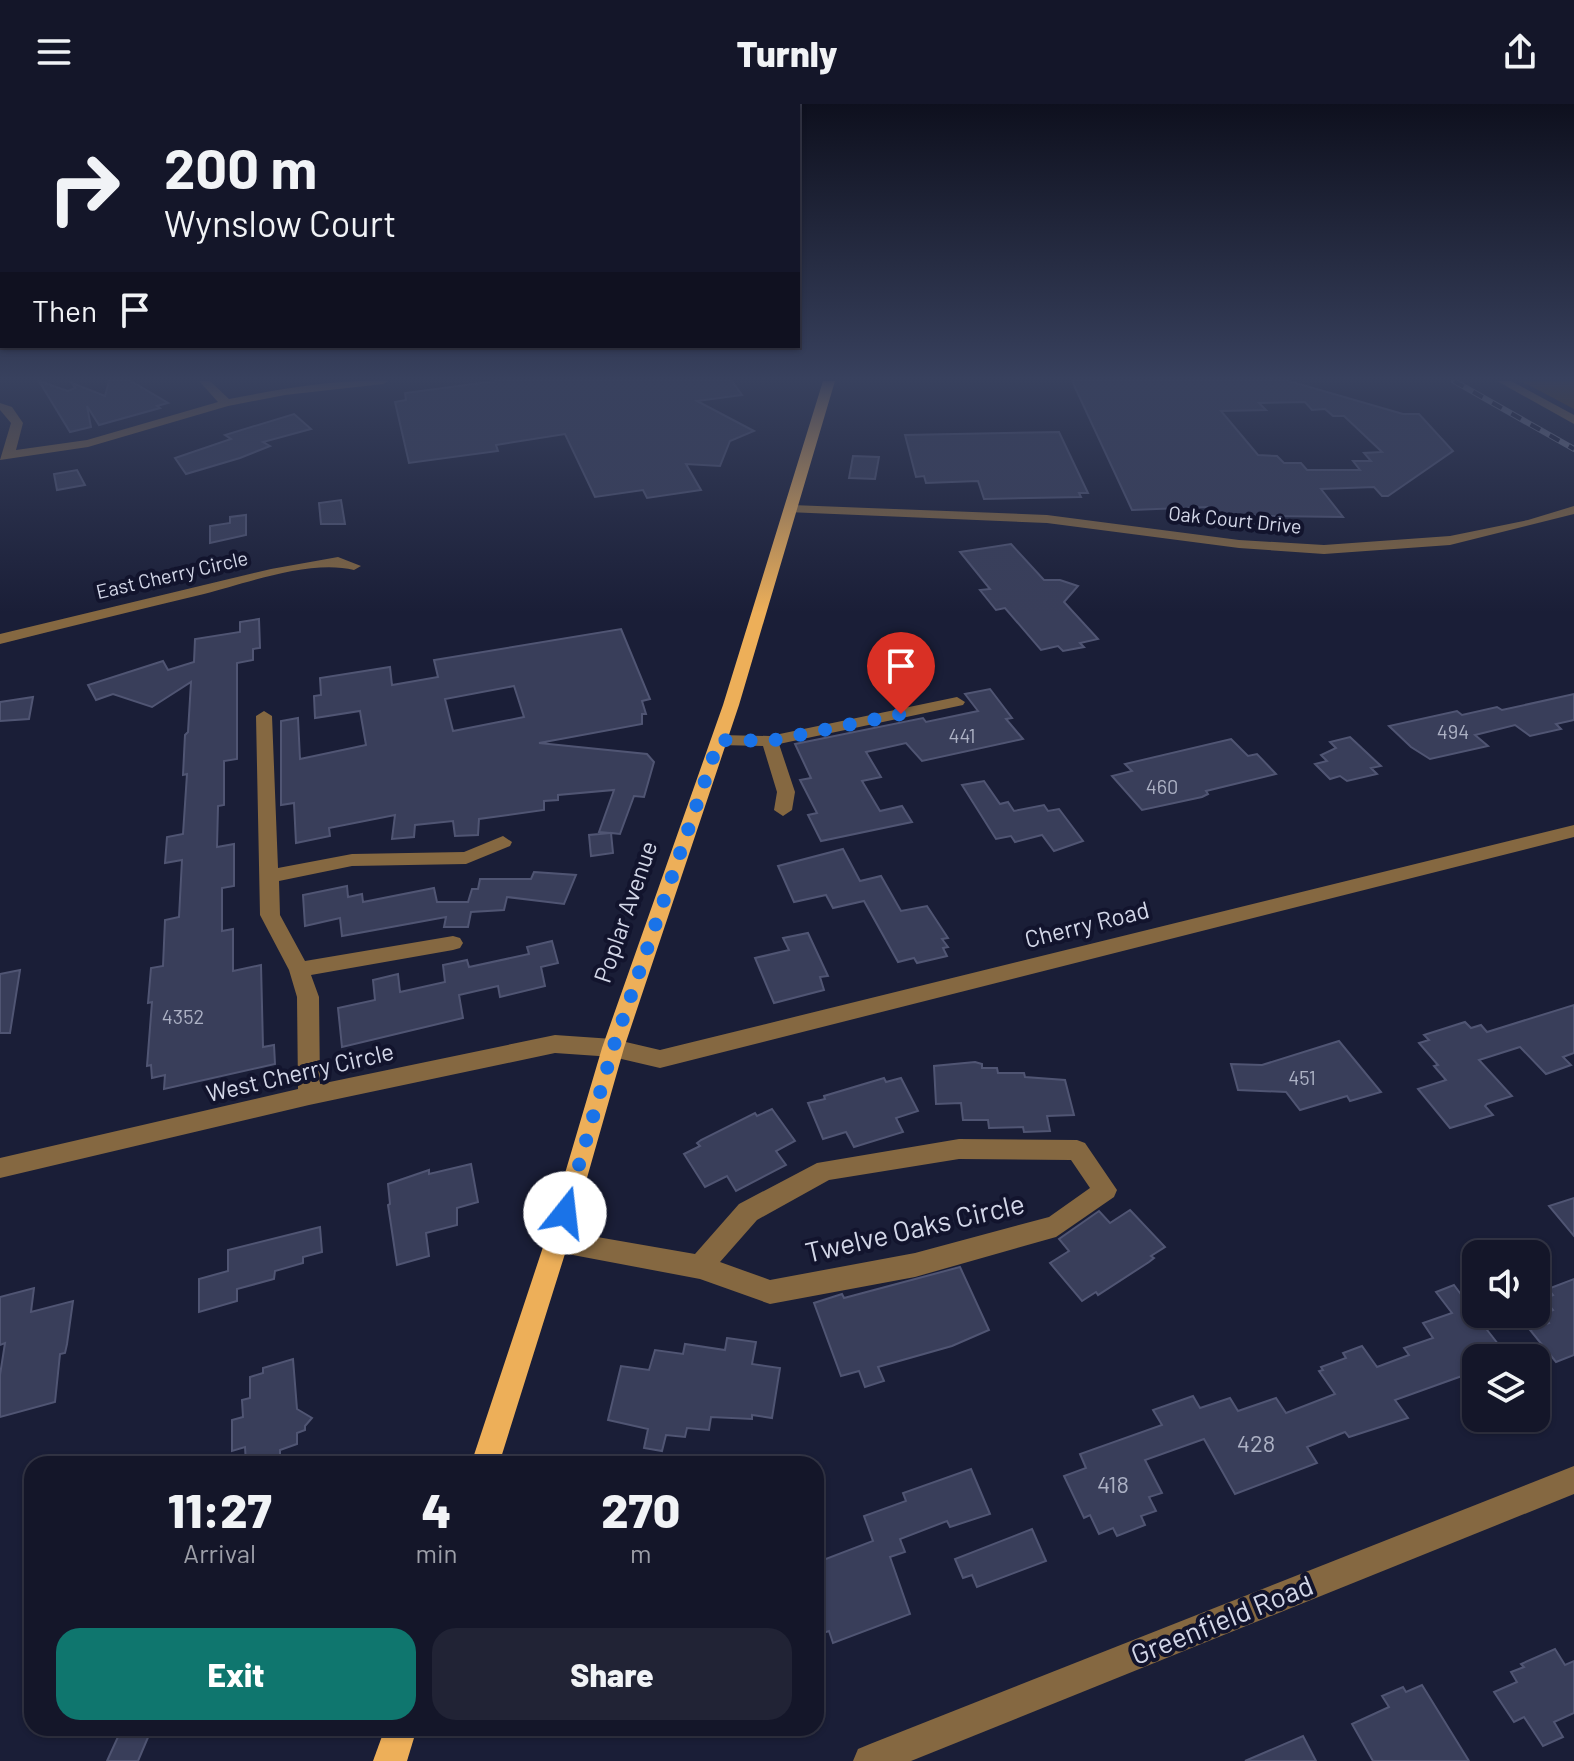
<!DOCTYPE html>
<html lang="en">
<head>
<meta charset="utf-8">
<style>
  :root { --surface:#141629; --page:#212335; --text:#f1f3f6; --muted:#9d9fa8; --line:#333546; --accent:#0f766e }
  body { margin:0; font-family:Barlow,sans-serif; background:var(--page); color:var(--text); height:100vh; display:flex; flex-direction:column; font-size:30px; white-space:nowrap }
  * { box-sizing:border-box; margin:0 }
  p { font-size:26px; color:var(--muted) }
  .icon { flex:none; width:44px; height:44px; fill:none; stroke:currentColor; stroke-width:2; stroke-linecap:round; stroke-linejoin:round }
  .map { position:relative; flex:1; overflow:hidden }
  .panel { position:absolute; left:24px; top:1352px; width:800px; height:280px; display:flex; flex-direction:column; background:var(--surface); border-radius:24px; box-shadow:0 2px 6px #0004,0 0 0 2px var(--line) }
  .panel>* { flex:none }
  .guide { position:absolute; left:0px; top:0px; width:800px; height:244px; box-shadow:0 2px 6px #0004,0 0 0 2px var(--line); background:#141629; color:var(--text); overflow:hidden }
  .controls { position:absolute; left:1462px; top:1136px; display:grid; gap:16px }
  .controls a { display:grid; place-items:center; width:88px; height:88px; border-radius:16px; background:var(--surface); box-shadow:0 2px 6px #0004,0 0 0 2px var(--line); font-size:40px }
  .pin { position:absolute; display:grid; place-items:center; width:68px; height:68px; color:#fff; margin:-82px -34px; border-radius:50% 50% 50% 0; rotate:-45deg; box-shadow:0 0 8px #0007 }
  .pin .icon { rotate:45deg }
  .me { position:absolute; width:88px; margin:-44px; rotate:16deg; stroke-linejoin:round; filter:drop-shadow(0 0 6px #0008) }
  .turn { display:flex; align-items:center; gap:28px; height:168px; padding:0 32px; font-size:36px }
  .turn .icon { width:104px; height:104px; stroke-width:2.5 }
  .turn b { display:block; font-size:56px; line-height:68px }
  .then { display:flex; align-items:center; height:76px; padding:0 32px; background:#0003; gap:16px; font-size:30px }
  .eta { display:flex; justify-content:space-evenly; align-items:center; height:136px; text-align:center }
  .eta b { font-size:48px; font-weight:800; line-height:56px }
  .cta { display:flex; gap:16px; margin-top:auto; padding:16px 32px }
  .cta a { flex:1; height:92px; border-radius:24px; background:var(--accent); color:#fff; font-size:32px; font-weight:800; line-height:92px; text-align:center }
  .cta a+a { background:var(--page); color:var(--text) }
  header { display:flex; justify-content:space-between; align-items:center; height:104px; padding:0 32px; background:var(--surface); font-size:36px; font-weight:800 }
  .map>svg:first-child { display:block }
</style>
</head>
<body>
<header><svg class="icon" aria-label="menu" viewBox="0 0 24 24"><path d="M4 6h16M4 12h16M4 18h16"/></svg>Turnly<svg class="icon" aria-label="share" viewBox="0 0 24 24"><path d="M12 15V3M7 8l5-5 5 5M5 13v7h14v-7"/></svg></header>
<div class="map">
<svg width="1574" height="1657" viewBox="0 0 1574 1657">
  <rect width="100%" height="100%" fill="#1a1e37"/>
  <!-- green -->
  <polygon fill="#53380f" points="1521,277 1574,277 1574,305"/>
  <!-- building -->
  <g fill="#393e5a" stroke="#505573" stroke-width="2" fill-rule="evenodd">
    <polygon points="39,277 68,287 75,284 72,279 105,292 109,277 131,277 168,299 157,302 160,304 99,321 87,302 91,323 70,328"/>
    <polygon points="496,277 732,277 742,291 697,297 754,327 730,337 720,362 686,360 701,386 647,394 643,386 595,393 565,330 496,341 498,347 409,359 395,298 406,296 405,289"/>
    <path d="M1072 277H1289L1403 310H1419L1453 347 1388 392H1382L1374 383 1321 385 1343 413 1212 411 1207 403 1132 406ZM1305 298 1312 306 1325 305 1333 312H1344L1382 348 1364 349 1371 357H1353L1360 366H1307L1301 359H1284L1277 352 1258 351 1221 307 1266 306 1259 299Z"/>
    <polygon points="294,310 311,325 263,338 270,342 240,354 186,370 175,354 231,335 225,331"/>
    <polygon points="1059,328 1088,389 1079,389 1081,393 984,395 978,377 926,379 924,372 916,373 905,331"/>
    <polygon points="853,352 879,353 875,375 849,374"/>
    <polygon points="77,366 85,381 57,386 54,370"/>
    <polygon points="341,396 345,420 321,420 319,399"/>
    <polygon points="246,411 246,431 210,439 210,422 230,419 230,413"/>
    <polygon points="1011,440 1044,476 1060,476 1078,482 1064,498 1098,535 1080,539 1084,543 1063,547 1058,542 1041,546 1005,504 996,506 980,486 990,485 960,448"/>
    <polygon points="259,515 260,544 253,545 253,556 237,559 237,655 224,657 224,701 218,702 217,743 234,740 234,782 222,784 222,827 233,825 233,867 261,861 263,943 274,941 275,960 164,985 165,971 152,974 151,961 147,962 152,898 148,899 151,864 163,862 165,816 179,813 182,756 165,759 167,733 183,730 187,670 183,671 185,631 188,628 191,578 152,603 113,590 96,596 88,581 163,557 168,566 194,558 195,535 240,528 240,518"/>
    <path d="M621 525 650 595 642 597 646 610H642V620L539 639 647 650 654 658 644 693 634 692 620 730 611 729 613 749 591 752 589 731 610 729 599 728 614 686 558 691V696L544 697V706L479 715 478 731 455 732 453 717 415 721 414 733 392 735 395 711 329 724 330 732 296 739 294 699 281 701V617L298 614 300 655 366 641 360 607 315 614 314 592 321 591 320 574 390 563 392 581 438 573 434 556ZM514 582 524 613 453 627 445 595Z"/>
    <polygon points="990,585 1012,614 1006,615 1023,635 922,657 906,639 866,648 881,673 862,677 880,707 902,702 912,718 821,737 808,711 817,709 800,676 811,674 795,640 923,614 926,618 978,607 965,590"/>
    <polygon points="1574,590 1574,616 1556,620 1561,625 1530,632 1515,621 1475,631 1488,642 1430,655 1411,643 1389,622 1457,607 1462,611 1497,603 1502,606"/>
    <polygon points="33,593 29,615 0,617 0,598"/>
    <polygon points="1350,633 1381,662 1371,664 1377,670 1347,677 1340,672 1330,675 1315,660 1327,657 1321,651 1336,644 1330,638"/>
    <polygon points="1231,635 1248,652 1257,650 1276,670 1206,687 1208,690 1202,693 1142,706 1112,672 1132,667 1125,660"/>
    <polygon points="984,677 1000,700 1008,698 1014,707 1044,701 1048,707 1059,705 1083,737 1054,747 1042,731 1015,738 1011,732 996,735 962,681"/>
    <polygon points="843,745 860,777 881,772 901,807 927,802 948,834 942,835 948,843 943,844 947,852 917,859 914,854 898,858 864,797 833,804 826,791 794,798 778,762"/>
    <polygon points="534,768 576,771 564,800 507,793 504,806 471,808 468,823 444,823 446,813 342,832 340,814 305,822 303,791 347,782 348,793 362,790 363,798 434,784 437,798 468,798 472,785 478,785 480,775 531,775"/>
    <polygon points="808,829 828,872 820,873 824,886 774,899 755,854 789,846 783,834"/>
    <polygon points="552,837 558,859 541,863 545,882 500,893 498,882 459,891 463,914 342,943 338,904 375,896 373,876 398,870 400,888 445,878 443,861 467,856 469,863 529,850 527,843"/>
    <polygon points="20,866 10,929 0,929 0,870"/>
    <polygon points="1574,901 1574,949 1563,953 1571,961 1546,970 1520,943 1479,956 1512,992 1487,1000 1485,1002 1493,1011 1450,1024 1418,985 1446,976 1434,962 1438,961 1419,939 1429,936 1424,931 1465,918 1471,924 1481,921 1487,928"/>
    <polygon points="1339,937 1381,988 1350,997 1347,992 1300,1006 1286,988 1238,986 1231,960 1262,961"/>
    <polygon points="975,958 982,960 982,964 997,964 998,969 1024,969 1025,973 1065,976 1074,1011 1047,1012 1050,1027 1024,1028 1023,1023 989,1024 988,1016 963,1016 961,999 936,1000 934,962"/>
    <polygon points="884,974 886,978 901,974 918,1007 896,1014 903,1028 854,1043 846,1028 823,1035 808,999 825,995 824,992"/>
    <polygon points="772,1005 795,1037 776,1047 786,1061 736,1087 727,1072 705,1083 684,1050 700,1042 697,1039 701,1036 755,1009 757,1012"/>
    <polygon points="471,1060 478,1098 457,1104 457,1121 426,1129 429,1152 397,1161 388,1101 390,1100 388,1080 429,1066 429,1070"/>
    <polygon points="1574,1094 1574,1132 1549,1102"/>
    <polygon points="1130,1106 1165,1143 1151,1152 1154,1154 1149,1158 1098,1191 1096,1188 1082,1197 1050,1159 1069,1147 1059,1135 1099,1107 1110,1119"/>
    <polygon points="320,1123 322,1148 303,1153 303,1159 275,1167 274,1175 237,1185 237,1197 199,1208 199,1175 228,1167 228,1146"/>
    <polygon points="960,1163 989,1226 952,1242 878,1263 884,1277 865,1283 859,1267 841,1272 814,1199 842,1190 844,1194"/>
    <polygon points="1574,1175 1574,1251 1556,1258 1530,1226 1549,1219 1543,1210 1553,1206 1544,1195 1553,1191 1548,1185"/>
    <polygon points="1454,1181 1469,1201 1476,1198 1476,1210 1511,1210 1484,1222 1509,1254 1476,1254 1476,1291 1462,1272 1395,1296 1408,1314 1349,1333 1345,1328 1307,1343 1317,1359 1235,1390 1204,1335 1145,1356 1162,1389 1149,1393 1156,1407 1141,1412 1145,1421 1117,1432 1113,1424 1099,1430 1090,1411 1084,1414 1064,1372 1086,1364 1080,1350 1162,1321 1153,1306 1193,1292 1200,1304 1230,1294 1238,1307 1276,1294 1286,1309 1335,1290 1319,1267 1323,1266 1321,1263 1346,1254 1343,1249 1362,1242 1377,1263 1409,1251 1404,1244 1433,1234 1423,1219 1452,1209 1436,1188"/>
    <polygon points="34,1184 31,1208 73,1197 67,1240 65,1249 60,1250 55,1298 0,1313 0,1271 5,1239 0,1241 0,1193"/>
    <polygon points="727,1234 756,1238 752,1260 780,1264 772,1314 752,1311 752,1315 711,1313 709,1326 687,1324 685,1333 666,1331 662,1347 644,1344 648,1325 608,1316 621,1262 649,1266 655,1246 683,1250 685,1240 725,1246"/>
    <polygon points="293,1255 297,1305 312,1314 305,1322 305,1326 297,1329 297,1340 280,1346 280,1356 268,1360 246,1360 245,1343 232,1347 232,1316 243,1313 242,1296 250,1294 250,1273 263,1269 263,1264"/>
    <polygon points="971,1365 990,1410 950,1423 947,1417 900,1435 905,1448 890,1453 910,1510 833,1539 829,1527 820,1530 816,1518 816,1502 821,1500 816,1485 816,1461 824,1458 823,1456 873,1437 864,1412 906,1397 903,1389"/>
    <polygon points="1032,1425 1046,1457 977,1483 972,1471 963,1474 955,1455"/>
    <polygon points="1555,1545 1565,1561 1574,1557 1574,1609 1554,1618 1563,1633 1543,1642 1524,1613 1514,1618 1494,1588 1517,1578 1511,1568 1524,1563 1521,1560"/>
    <polygon points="1422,1581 1469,1657 1373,1657 1352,1620 1389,1603 1382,1592 1403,1583 1406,1588"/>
    <polygon points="122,1624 152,1624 138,1657 107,1657"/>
    <polygon points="1303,1632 1316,1657 1245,1657"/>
  </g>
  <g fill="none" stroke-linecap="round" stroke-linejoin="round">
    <!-- minor -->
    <g fill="#856841" fill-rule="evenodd">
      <path d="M199 277H210L229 295C281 285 335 275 389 277L383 280 285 291 228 302 88 343 0 356 11 319 0 306V299L12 303 23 319 16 346 87 336 218 298Z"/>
      <polygon points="1497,277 1511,277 1574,311 1574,320"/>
      <polygon points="792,401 1047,411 1239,436 1324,441 1450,432 1528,416 1574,402 1574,410 1450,441 1324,450 1239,444 1047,419 787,408 787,402"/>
      <path d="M338 453 361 462 354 466C311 455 247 479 204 490 136 506 68 523 0 540V530L271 465Z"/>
      <polygon points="957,593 965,598 963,601 779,640 795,688 792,706 783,712 774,706 777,688 763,642 719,641 711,636 719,631 770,632"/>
      <polygon points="264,607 272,612 278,764 352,750 464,748 503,732 512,738 510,742 466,760 352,762 279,777 280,811 305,857 453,832 460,834 463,839 460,844 453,846 311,871 319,893 320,980 555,931 613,935 660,946 1574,721 1574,733 660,964 613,953 555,949 309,1001 0,1074 0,1054 298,985 297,893 289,866 260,811 256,612"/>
      <path d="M959 1035 1077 1036 1085 1039 1117 1086 1114 1093 1056 1133 915 1173 770 1200 700 1175 557 1148 548 1145 545 1137 548 1129 557 1126 695 1150 739 1100 817 1059ZM959 1055 1071 1056 1090 1084 1049 1113 915 1149 770 1176 720 1158 757 1116 829 1076Z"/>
      <polygon points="1574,1362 1574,1390 911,1657 853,1657 858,1645 870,1640"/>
    </g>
    <!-- major -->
    <g fill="#edaf59" fill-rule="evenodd">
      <polygon points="823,277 835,277 739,601 624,944 569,1137 499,1360 471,1360 545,1137 602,944 723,601"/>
      <polygon points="385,1624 417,1624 407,1657 373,1657"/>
    </g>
    <defs>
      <polyline id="rail" points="1454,277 1574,345"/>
    </defs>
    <!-- rail casing -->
    <use href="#rail" stroke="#777b90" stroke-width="6"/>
    <!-- rail -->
    <use href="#rail" stroke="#12142d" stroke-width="4" stroke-dasharray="11" stroke-linecap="butt"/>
  </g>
  <!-- sky -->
  <linearGradient id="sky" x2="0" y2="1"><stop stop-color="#0e101e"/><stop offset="0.54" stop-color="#38415e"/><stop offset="1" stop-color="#38415e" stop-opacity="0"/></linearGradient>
  <rect width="1574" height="509" fill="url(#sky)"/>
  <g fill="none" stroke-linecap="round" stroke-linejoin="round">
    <!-- route -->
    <polyline stroke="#1a73e8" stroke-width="14" stroke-dasharray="0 25.2" points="565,1109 613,944 719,636 770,637 901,610"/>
  </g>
  <g text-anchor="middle" stroke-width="8" stroke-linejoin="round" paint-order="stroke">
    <!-- far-street labels -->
    <g font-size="20" fill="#d3d7e8" stroke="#12142d">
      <text transform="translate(1235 416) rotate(6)" y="7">Oak Court Drive</text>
      <text transform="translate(172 471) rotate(-13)" y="7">East Cherry Circle</text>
    </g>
    <!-- number labels -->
    <g font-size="20" fill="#acb1c4">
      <text x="1453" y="635">494</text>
      <text x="962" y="639">441</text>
      <text x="1162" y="690">460</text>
      <text x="183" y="920">4352</text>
      <text x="1302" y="981">451</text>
    </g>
    <!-- street labels -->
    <g font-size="24" fill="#d3d7e8" stroke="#12142d">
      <text transform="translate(626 808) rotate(-71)" y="8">Poplar Avenue</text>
      <text transform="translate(1087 821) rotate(-14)" y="8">Cherry Road</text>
      <text transform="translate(300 969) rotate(-13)" y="8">West Cherry Circle</text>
    </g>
    <!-- near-number labels -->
    <g font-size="24" fill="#acb1c4">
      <text x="1256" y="1348">428</text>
      <text x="1113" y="1389">418</text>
    </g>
    <!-- near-street labels -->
    <g font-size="28" fill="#d3d7e8" stroke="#12142d">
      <text transform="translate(915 1124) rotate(-13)" y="10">Twelve Oaks Circle</text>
      <text transform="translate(1222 1516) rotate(-22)" y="10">Greenfield Road</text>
    </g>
  </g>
</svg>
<div class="controls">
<a><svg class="icon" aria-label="sound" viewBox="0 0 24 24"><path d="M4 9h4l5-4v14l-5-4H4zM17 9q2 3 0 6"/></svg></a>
<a><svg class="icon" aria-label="layers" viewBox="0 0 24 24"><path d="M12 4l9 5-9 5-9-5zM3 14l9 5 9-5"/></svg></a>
</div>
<div class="pin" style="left:901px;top:610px;background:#d93025"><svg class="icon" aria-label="arrive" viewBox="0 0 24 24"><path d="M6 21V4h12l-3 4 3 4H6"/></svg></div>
<svg class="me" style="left:565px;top:1109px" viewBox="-20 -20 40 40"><circle r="19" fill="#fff"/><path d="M0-13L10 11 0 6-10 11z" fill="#1a73e8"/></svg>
<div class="guide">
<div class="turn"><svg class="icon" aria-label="right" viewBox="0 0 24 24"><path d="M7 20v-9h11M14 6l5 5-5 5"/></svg><div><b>200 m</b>Wynslow Court</div></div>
<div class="then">Then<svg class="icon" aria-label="arrive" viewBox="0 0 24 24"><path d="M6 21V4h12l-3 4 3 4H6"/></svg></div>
</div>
<section class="panel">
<div class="eta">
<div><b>11:27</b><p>Arrival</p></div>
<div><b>4</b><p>min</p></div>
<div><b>270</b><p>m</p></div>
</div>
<div class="cta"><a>Exit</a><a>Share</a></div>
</section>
</div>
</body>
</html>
